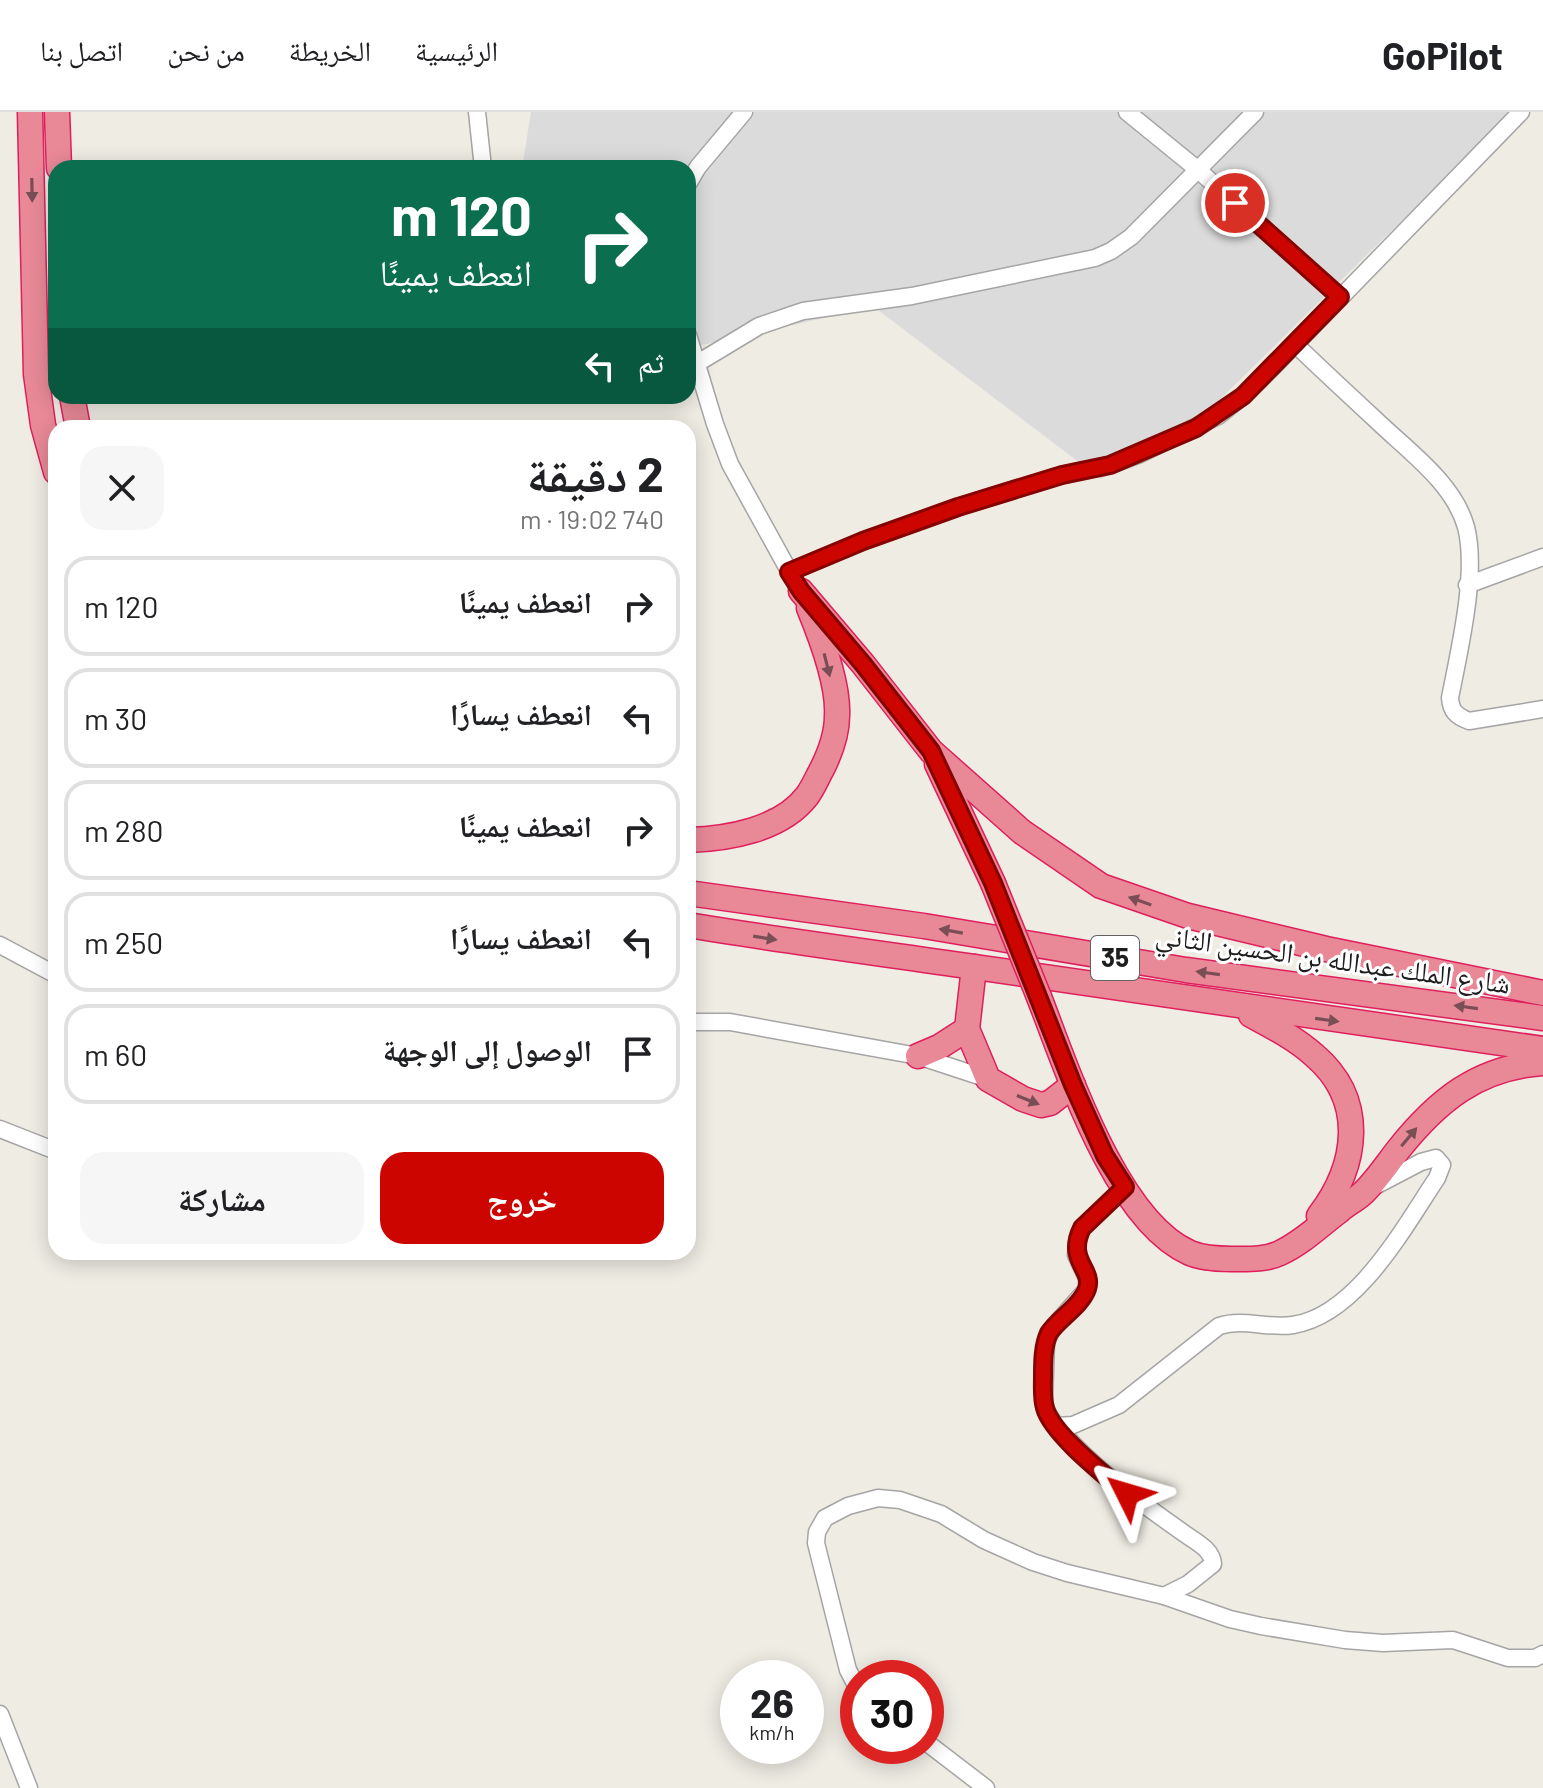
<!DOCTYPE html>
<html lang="ar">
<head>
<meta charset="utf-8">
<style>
  :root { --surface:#fff; --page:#f6f6f6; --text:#202124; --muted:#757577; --line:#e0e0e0; --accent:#cc0500 }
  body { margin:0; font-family:Barlow,"Noto Naskh Arabic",sans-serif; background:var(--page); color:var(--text); direction:rtl; height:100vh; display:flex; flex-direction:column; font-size:30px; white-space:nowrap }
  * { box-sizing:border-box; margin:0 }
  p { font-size:26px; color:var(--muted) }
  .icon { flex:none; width:44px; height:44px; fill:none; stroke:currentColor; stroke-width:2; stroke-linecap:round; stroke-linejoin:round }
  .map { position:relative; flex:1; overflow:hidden; direction:ltr }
  .sheet { position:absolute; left:48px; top:308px; width:648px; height:840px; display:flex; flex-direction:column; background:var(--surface); border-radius:24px; box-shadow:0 4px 20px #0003; direction:rtl }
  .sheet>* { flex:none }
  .guide { position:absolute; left:48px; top:48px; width:648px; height:244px; border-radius:24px; box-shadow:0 4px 20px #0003; direction:rtl; background:#0b6e4f; color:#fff; overflow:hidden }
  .speed { position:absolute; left:720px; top:1548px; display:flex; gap:16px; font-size:40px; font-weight:700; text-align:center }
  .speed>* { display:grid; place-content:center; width:104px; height:104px; border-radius:50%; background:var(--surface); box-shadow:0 4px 20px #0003; line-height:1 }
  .speed small { font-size:20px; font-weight:400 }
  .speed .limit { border:12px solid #d22; background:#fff; color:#111 }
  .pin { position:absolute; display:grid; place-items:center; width:68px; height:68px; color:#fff; margin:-34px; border:4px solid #fff; border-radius:50%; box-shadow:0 2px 8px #0007 }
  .me { position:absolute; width:88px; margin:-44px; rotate:310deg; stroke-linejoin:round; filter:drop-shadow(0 0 6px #0008) }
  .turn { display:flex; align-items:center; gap:28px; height:168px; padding:0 32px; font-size:36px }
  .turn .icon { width:104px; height:104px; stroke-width:2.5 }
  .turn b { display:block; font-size:56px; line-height:68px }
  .then { display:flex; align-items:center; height:76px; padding:0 32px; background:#0003; gap:16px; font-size:30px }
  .round { display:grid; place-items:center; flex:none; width:84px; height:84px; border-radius:24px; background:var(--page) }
  .headline { display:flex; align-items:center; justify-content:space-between; height:136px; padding:0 32px }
  h1 { font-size:48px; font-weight:700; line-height:60px }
  .cta { display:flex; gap:16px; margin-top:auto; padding:16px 32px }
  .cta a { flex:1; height:92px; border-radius:24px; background:var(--accent); color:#fff; font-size:32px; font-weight:700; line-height:92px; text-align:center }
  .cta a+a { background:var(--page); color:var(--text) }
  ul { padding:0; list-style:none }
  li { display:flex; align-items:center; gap:24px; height:100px; margin:0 16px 12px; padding:0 16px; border:4px solid var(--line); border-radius:24px }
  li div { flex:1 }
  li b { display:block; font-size:30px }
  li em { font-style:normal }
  header { display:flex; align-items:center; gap:48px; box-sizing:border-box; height:112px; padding:0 40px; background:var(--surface); border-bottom:2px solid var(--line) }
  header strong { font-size:38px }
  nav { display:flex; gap:44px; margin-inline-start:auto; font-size:28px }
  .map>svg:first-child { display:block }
</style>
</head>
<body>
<header>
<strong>GoPilot</strong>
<nav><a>الرئيسية</a><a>الخريطة</a><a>من نحن</a><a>اتصل بنا</a></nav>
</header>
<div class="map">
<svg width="1543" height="1676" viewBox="0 0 1543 1676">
  <rect width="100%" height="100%" fill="#efece4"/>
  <!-- residential -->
  <polygon fill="#dcdbdb" points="531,0 1512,0 1185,322 1101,367 874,195 688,236 688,56 522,56"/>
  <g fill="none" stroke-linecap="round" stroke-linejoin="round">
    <defs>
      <g id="minor">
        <polyline points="477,0 483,56"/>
        <polyline points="1127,0 1197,57 1340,185"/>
        <polyline points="688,72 698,55 744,0"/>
        <polyline points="688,223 715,312 730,352 794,468"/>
        <path d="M1295 232C1322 258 1349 283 1376 308 1407 338 1454 371 1466 415 1478 461 1459 539 1450 586 1451 599 1456 604 1469 609L1543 597"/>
        <polyline points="696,252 759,214 803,199 912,184 1095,146 1111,139 1131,125 1255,0"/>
        <polyline points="789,460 863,429 958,395 1062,363 1110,353 1140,342 1218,304 1243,284 1275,253 1521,0"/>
        <polyline points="1467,473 1543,445"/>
        <polyline points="0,833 56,863"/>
        <polyline points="688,910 730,910 918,944 988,967"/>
        <polyline points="0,1017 56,1039"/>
        <path d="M1125 1075 1082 1116 1078 1125 1076 1143 1087 1166V1177L1054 1214 1046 1229 1044 1290 1046 1299 1056 1314 1073 1313 1119 1293 1219 1214C1243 1206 1268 1217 1293 1213 1357 1203 1404 1115 1437 1066L1442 1053 1436 1046 1421 1050 1377 1073"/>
        <path d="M1056 1314C1094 1357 1138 1389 1185 1422 1196 1430 1212 1437 1213 1452L1188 1472 1164 1484"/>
        <polyline points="858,1577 848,1558 816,1431 817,1420 825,1406 848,1394 878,1386 900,1388 941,1402 984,1428 1033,1450 1067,1461 1164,1484 1230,1507 1261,1514 1345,1528 1383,1531 1453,1528 1508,1546 1535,1546 1543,1542"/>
        <polyline points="0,1602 29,1676"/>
        <polyline points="926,1630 986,1676"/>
      </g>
      <g id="highway">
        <polyline points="30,0 36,262 43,313 56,360"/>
        <polyline points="57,0 59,56"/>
        <polyline points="72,284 78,316"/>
        <polyline points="801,479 863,552 931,639 1022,720 1101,774 1188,804 1326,837 1543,881"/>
        <polyline points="937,652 993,771"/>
        <path d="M688 728C727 727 781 718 807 684 813 676 817 666 822 657 830 641 837 622 837 604 839 572 821 525 809 496"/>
        <polyline points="688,781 924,814 1186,858 1543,906"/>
        <path d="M688 813C784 829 879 841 975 855 1164 882 1353 911 1543 937"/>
        <polyline points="974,855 967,917 988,967 1023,987 1041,993 1050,991 1073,973"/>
        <path d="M1039 885C1067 957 1116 1109 1190 1141 1202 1146 1219 1147 1232 1147 1247 1147 1266 1148 1280 1141 1302 1131 1320 1113 1339 1099 1346 1092 1356 1088 1363 1081 1376 1069 1387 1052 1398 1038 1437 989 1478 955 1543 951"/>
        <path d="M1251 903C1273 915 1295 926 1314 943 1367 988 1358 1053 1319 1104"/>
        <polyline points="918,944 939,935 967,917"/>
      </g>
    </defs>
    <!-- minor casing -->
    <use href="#minor" stroke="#a5a5a5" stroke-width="19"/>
    <!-- highway casing -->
    <use href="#highway" stroke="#df1f5c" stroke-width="27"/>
    <!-- minor -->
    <use href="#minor" stroke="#fff" stroke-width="16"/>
    <!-- highway -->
    <use href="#highway" stroke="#e98998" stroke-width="24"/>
    <defs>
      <polyline id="highway-bridge" points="993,771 1039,885"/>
    </defs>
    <!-- highway-bridge casing -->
    <use href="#highway-bridge" stroke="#df1f5c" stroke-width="27" stroke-linecap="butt"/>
    <!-- highway-bridge -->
    <use href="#highway-bridge" stroke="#e98998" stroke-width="24"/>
  </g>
  <!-- one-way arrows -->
  <defs><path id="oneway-solid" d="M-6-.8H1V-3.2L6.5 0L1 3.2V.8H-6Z" transform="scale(2)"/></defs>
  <g fill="#794e55">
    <use href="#oneway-solid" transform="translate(32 78) rotate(89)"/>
    <use href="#oneway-solid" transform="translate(827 553) rotate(76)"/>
    <use href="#oneway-solid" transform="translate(1140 789) rotate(-161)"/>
    <use href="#oneway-solid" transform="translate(951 819) rotate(-170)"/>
    <use href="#oneway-solid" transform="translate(765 826) rotate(9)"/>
    <use href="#oneway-solid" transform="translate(1208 861) rotate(-172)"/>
    <use href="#oneway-solid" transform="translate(1466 895) rotate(-172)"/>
    <use href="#oneway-solid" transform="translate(1327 908) rotate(8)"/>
    <use href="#oneway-solid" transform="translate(1028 988) rotate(22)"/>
    <use href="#oneway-solid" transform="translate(1409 1025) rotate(-50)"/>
  </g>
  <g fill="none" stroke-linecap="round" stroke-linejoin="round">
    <defs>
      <path id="route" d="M1127 1382C1106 1364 1052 1322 1045 1296 1042 1286 1043 1275 1043 1265 1043 1250 1043 1234 1049 1221 1059 1206 1081 1194 1087 1177 1094 1157 1066 1149 1082 1116L1125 1075 1105 1044 1073 973 993 771 931 639 863 552 801 479 789 460 863 429 958 395 1062 363 1110 353 1196 316 1243 284 1340 185 1235 91"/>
    </defs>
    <!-- route casing -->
    <use href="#route" stroke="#850300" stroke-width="20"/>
    <!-- route -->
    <use href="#route" stroke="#cc0500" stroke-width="14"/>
  </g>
  <g text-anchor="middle" stroke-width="6" stroke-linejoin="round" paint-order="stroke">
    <!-- shield labels -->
    <rect fill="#fff" stroke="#626262" stroke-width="2" x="1091" y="824" width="48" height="44" rx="6"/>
    <g font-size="26" font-weight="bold" fill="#1e1e1e">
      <text x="1115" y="855">35</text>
    </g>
    <!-- street labels -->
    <g font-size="28" fill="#1e1e1e" stroke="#fff">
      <text transform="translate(1333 847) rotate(8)" y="10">شارع الملك عبدالله بن الحسين الثاني</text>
    </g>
  </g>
</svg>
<div class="speed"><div>26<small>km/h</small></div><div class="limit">30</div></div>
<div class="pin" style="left:1235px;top:91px;background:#d93025"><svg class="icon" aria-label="arrive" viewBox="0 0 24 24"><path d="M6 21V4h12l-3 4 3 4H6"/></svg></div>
<svg class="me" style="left:1127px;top:1382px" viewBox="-20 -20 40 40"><path d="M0-17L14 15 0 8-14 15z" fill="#cc0500" stroke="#fff" stroke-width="4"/></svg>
<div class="guide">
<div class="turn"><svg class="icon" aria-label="right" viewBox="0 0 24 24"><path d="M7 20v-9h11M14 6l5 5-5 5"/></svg><div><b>120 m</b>انعطف يمينًا</div></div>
<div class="then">ثم<svg class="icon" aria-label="left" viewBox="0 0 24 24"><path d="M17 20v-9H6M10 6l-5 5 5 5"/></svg></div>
</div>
<section class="sheet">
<div class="headline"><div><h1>2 دقيقة</h1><p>740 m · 19:02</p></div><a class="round"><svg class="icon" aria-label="close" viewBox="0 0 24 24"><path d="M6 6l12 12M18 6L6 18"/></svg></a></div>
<ul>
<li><svg class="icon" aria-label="right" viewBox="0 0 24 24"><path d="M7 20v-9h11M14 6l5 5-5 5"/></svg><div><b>انعطف يمينًا</b></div><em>120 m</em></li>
<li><svg class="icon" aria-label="left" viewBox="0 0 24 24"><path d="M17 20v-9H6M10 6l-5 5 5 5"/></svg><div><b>انعطف يسارًا</b></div><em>30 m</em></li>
<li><svg class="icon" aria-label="right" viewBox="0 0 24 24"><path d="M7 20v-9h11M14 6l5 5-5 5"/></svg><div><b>انعطف يمينًا</b></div><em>280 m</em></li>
<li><svg class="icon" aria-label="left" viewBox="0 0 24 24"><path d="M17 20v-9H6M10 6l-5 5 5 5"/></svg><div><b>انعطف يسارًا</b></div><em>250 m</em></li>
<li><svg class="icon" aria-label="arrive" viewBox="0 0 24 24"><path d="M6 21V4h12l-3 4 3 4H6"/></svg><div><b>الوصول إلى الوجهة</b></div><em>60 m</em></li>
</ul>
<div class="cta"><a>خروج</a><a>مشاركة</a></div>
</section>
</div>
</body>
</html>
